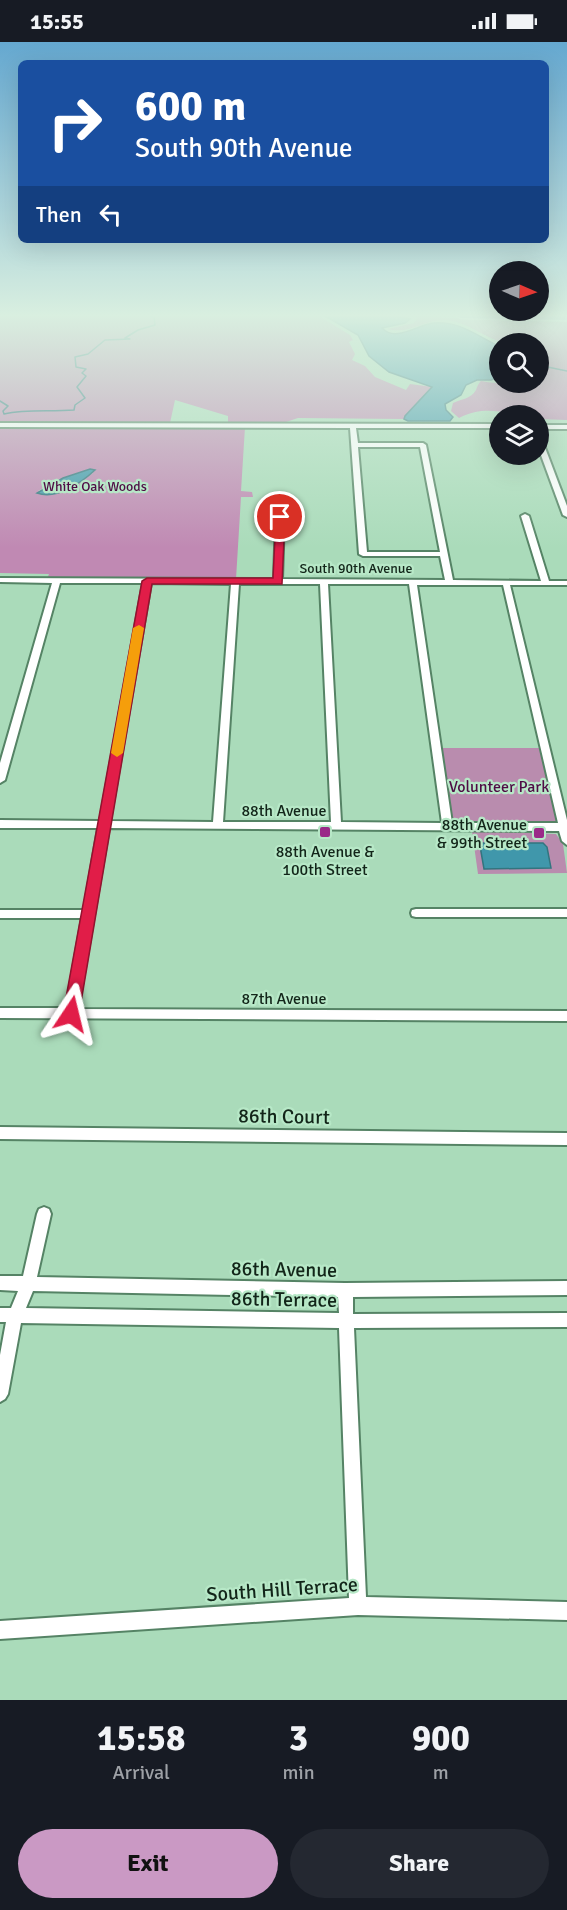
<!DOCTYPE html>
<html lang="en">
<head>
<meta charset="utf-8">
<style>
  :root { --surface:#171b24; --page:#242831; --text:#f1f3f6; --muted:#9ea1a6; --accent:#ca99c4 }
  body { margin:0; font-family:Signika,sans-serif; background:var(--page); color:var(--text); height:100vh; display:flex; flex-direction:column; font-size:22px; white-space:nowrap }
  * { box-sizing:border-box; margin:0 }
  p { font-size:20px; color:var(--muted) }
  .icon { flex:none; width:33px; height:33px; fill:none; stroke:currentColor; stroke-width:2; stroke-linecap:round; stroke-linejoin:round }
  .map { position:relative; height:1658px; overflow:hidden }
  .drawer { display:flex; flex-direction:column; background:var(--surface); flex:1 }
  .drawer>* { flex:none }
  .hud { position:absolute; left:18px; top:18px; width:531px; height:183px; border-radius:9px; box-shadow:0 6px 24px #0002; background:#1a4fa0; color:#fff; overflow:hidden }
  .needle { width:39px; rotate:92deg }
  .tools { position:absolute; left:489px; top:219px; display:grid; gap:12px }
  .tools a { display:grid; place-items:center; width:60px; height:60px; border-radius:50%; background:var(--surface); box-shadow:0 6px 24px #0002; font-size:30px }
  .pin { position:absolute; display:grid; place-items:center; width:51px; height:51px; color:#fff; margin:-26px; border:3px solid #fff; border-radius:50%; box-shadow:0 2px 6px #0007 }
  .me { position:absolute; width:66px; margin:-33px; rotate:10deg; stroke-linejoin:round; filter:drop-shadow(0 0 4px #0008) }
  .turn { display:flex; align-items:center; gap:21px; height:126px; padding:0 18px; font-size:27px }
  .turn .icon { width:78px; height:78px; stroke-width:2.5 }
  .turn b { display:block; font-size:42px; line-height:51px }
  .then { display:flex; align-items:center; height:57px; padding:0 18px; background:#0003; gap:12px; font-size:22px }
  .eta { display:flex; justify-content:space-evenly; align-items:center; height:102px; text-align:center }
  .eta b { font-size:36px; font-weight:800; line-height:42px }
  .cta { display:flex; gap:12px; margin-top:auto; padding:12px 18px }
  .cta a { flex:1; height:69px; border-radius:36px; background:var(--accent); color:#111; font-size:24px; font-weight:800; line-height:69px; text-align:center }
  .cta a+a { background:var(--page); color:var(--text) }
  .status { display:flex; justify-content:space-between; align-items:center; height:42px; padding:0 30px; background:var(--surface); direction:ltr }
  .status svg { height:16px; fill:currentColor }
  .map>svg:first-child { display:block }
</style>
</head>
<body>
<div class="status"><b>15:55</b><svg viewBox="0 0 49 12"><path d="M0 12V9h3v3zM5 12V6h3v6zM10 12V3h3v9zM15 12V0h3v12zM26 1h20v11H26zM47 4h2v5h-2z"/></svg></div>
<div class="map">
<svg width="567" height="1658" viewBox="0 0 567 1658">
  <rect width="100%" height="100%" fill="#aadbba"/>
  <!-- green -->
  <g fill="#b98cae">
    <polygon points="441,706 540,706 558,773 557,779 466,781 454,778 450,773"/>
    <polygon points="472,789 556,792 563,802 567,831 478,832"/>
  </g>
  <!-- forest -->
  <g fill="#c089b3" fill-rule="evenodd">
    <polygon points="0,274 319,274 350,293 353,298 349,300 355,312 352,318 365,324 375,335 406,348 410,342 433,345 404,377 298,376 286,380 228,381 228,374 175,358 170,381 0,379"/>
    <path d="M415 274 510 279 567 280V378L539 377 538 374C507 374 489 361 459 376L451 369 453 361C461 357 471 357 476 348 477 345 478 342 481 339 499 343 519 340 538 340V302C528 302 516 304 506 301 485 297 469 280 446 278 425 277 409 293 388 287L414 281 417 277Z"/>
    <path d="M245 385 241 449 252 450 253 455H241L236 537H47L49 532 0 531V386L237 387ZM90 427 93 431C69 446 68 448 38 449L63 436Z"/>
  </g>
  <!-- water -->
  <g fill="#4097ab" stroke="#32757f" stroke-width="1.5">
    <path d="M325 274H395L410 277 405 281 382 286C396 301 418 282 434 281 460 279 477 294 499 304V335L491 338H477L466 343 461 353 445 362 446 368 453 375 450 379H408L404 377 405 374 432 345 389 330 369 314 358 293Z"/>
    <path d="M90 427 95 428C81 441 57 458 37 451L63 436Z"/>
    <polygon points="481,801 543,801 547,805 551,826 484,827 480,804"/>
  </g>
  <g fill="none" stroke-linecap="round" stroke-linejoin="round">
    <!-- stream -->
    <g stroke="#32757f" stroke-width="1.5">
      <polyline points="538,323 567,329"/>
      <path d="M0 359 8 364 3 369 4 372C27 367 50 370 74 368L75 363 85 356 77 345 86 334 82 331 86 327 76 325 75 315 88 312 105 298 130 297 125 296 138 288 155 283 154 275 150 274"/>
    </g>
    <defs>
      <g id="minor">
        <path d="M0 381 500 382V386H356L358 401H423L426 403 453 538 541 539 521 474 525 472 529 474 549 539H567V543H510L567 778V803L562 799 559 789 109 786 78 967 567 969V979L0 976V966H66L82 876H0V868H84L98 786H0V778L100 779 143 541H60L5 738 0 741V721L52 541 0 540V536L274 537 276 475 280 473 284 475 282 537 445 538 440 514H363L359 512 350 386 0 385ZM358 405H420L440 510H367ZM151 541 231 542 213 780 110 779ZM239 542H320L331 780H223ZM328 542H409L442 781 341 780ZM417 543H503L558 781H452Z"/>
        <rect x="538" y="383" width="29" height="4"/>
        <polygon points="538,393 541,395 567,464 567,475 563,473 538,405"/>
        <polygon points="416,867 567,867 567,875 416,875 412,874 411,871 412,868"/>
        <polygon points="0,1085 567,1091 567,1103 0,1097"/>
        <path d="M44 1165 49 1167 51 1172 37 1235 345 1241 567 1239V1253L353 1255V1272L567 1271V1285L354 1286 366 1555 567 1560V1578L358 1573 0 1597V1579L349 1556 339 1286 21 1281 8 1352 5 1357 0 1360V1313L6 1280H0V1266H11L18 1249 0 1248V1234H23L37 1172 39 1167ZM33 1249 338 1255 339 1271 26 1266Z"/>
      </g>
      <polygon id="highway" points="457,274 567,274 567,278 461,276"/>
    </defs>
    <!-- minor casing -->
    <use href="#minor" stroke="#558365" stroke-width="4"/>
    <!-- highway casing -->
    <use href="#highway" stroke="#fff" stroke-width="3"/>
    <!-- minor -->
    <use href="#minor" fill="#fff" fill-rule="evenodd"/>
    <!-- highway -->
    <use href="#highway" fill="#7e8bdb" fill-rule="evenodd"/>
  </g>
  <!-- sky -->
  <linearGradient id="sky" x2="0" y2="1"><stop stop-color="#65a8d0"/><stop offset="0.54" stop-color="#d9efe0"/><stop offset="1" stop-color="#d9efe0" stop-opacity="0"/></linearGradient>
  <rect width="567" height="506" fill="url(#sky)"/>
  <!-- route -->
  <polygon fill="#e11d48" stroke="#92132f" stroke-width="1.5" points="280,472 285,475 282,542 152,542 79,972 77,976 71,978 66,976 63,972 142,539 147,536 273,536 276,475"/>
  <!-- slow -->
  <polygon fill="#f59e0b" points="139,583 144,586 123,711 117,715 111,711 133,586"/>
  <!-- markers -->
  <g fill="#9a2a88" stroke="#b7e8c7" stroke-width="2">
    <rect x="319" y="784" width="12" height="12" rx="3"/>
    <rect x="533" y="785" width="12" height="12" rx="3"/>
  </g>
  <g text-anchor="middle" stroke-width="4.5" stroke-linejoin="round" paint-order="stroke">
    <!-- far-park labels -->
    <g font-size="14" fill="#4f0c45" stroke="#b7e8c7">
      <text x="95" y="449">White Oak Woods</text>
    </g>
    <!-- far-street labels -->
    <g font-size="14" fill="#122519" stroke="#b7e8c7">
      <text x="356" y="531">South 90th Avenue</text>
    </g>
    <!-- park labels -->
    <g font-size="16" fill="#4f0c45" stroke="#b7e8c7">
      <text x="499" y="750">Volunteer Park</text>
    </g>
    <!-- street labels -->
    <g font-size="16" fill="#122519" stroke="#b7e8c7">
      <text x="284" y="774">88th Avenue</text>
      <text x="284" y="962">87th Avenue</text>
    </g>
    <!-- poi labels -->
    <g font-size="16" fill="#122519" stroke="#b7e8c7" text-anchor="end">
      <text x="527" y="788">88th Avenue<tspan x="527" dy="18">&amp; 99th Street</tspan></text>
      <text x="325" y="815" text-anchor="middle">88th Avenue &amp;<tspan x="325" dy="18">100th Street</tspan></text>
    </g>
    <!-- near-street labels -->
    <g font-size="20" fill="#122519" stroke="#b7e8c7">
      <text transform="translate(284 1074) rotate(1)" y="7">86th Court</text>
      <text transform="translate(284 1227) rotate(1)" y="7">86th Avenue</text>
      <text transform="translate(284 1257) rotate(1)" y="7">86th Terrace</text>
      <text transform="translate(282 1547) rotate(-4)" y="7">South Hill Terrace</text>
    </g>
  </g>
</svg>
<div class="tools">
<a><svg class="needle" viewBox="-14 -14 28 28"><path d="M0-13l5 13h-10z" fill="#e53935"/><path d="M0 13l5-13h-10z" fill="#9ea1a6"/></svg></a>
<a><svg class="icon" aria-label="search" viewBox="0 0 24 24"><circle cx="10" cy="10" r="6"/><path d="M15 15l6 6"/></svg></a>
<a><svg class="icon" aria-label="layers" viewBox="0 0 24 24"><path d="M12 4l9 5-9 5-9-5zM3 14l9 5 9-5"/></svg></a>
</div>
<div class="pin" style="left:280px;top:475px;background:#d93025"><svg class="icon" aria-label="arrive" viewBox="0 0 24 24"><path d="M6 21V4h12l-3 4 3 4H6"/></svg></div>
<svg class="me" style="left:71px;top:972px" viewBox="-20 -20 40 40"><path d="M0-17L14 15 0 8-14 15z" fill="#e11d48" stroke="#fff" stroke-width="4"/></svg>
<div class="hud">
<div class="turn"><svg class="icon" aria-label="right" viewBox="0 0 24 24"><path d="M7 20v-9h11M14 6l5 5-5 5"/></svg><div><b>600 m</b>South 90th Avenue</div></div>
<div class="then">Then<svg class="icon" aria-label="left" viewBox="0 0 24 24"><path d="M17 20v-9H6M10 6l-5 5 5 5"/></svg></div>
</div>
</div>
<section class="drawer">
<div class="eta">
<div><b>15:58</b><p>Arrival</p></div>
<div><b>3</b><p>min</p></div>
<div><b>900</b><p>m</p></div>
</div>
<div class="cta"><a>Exit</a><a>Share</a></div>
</section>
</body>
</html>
